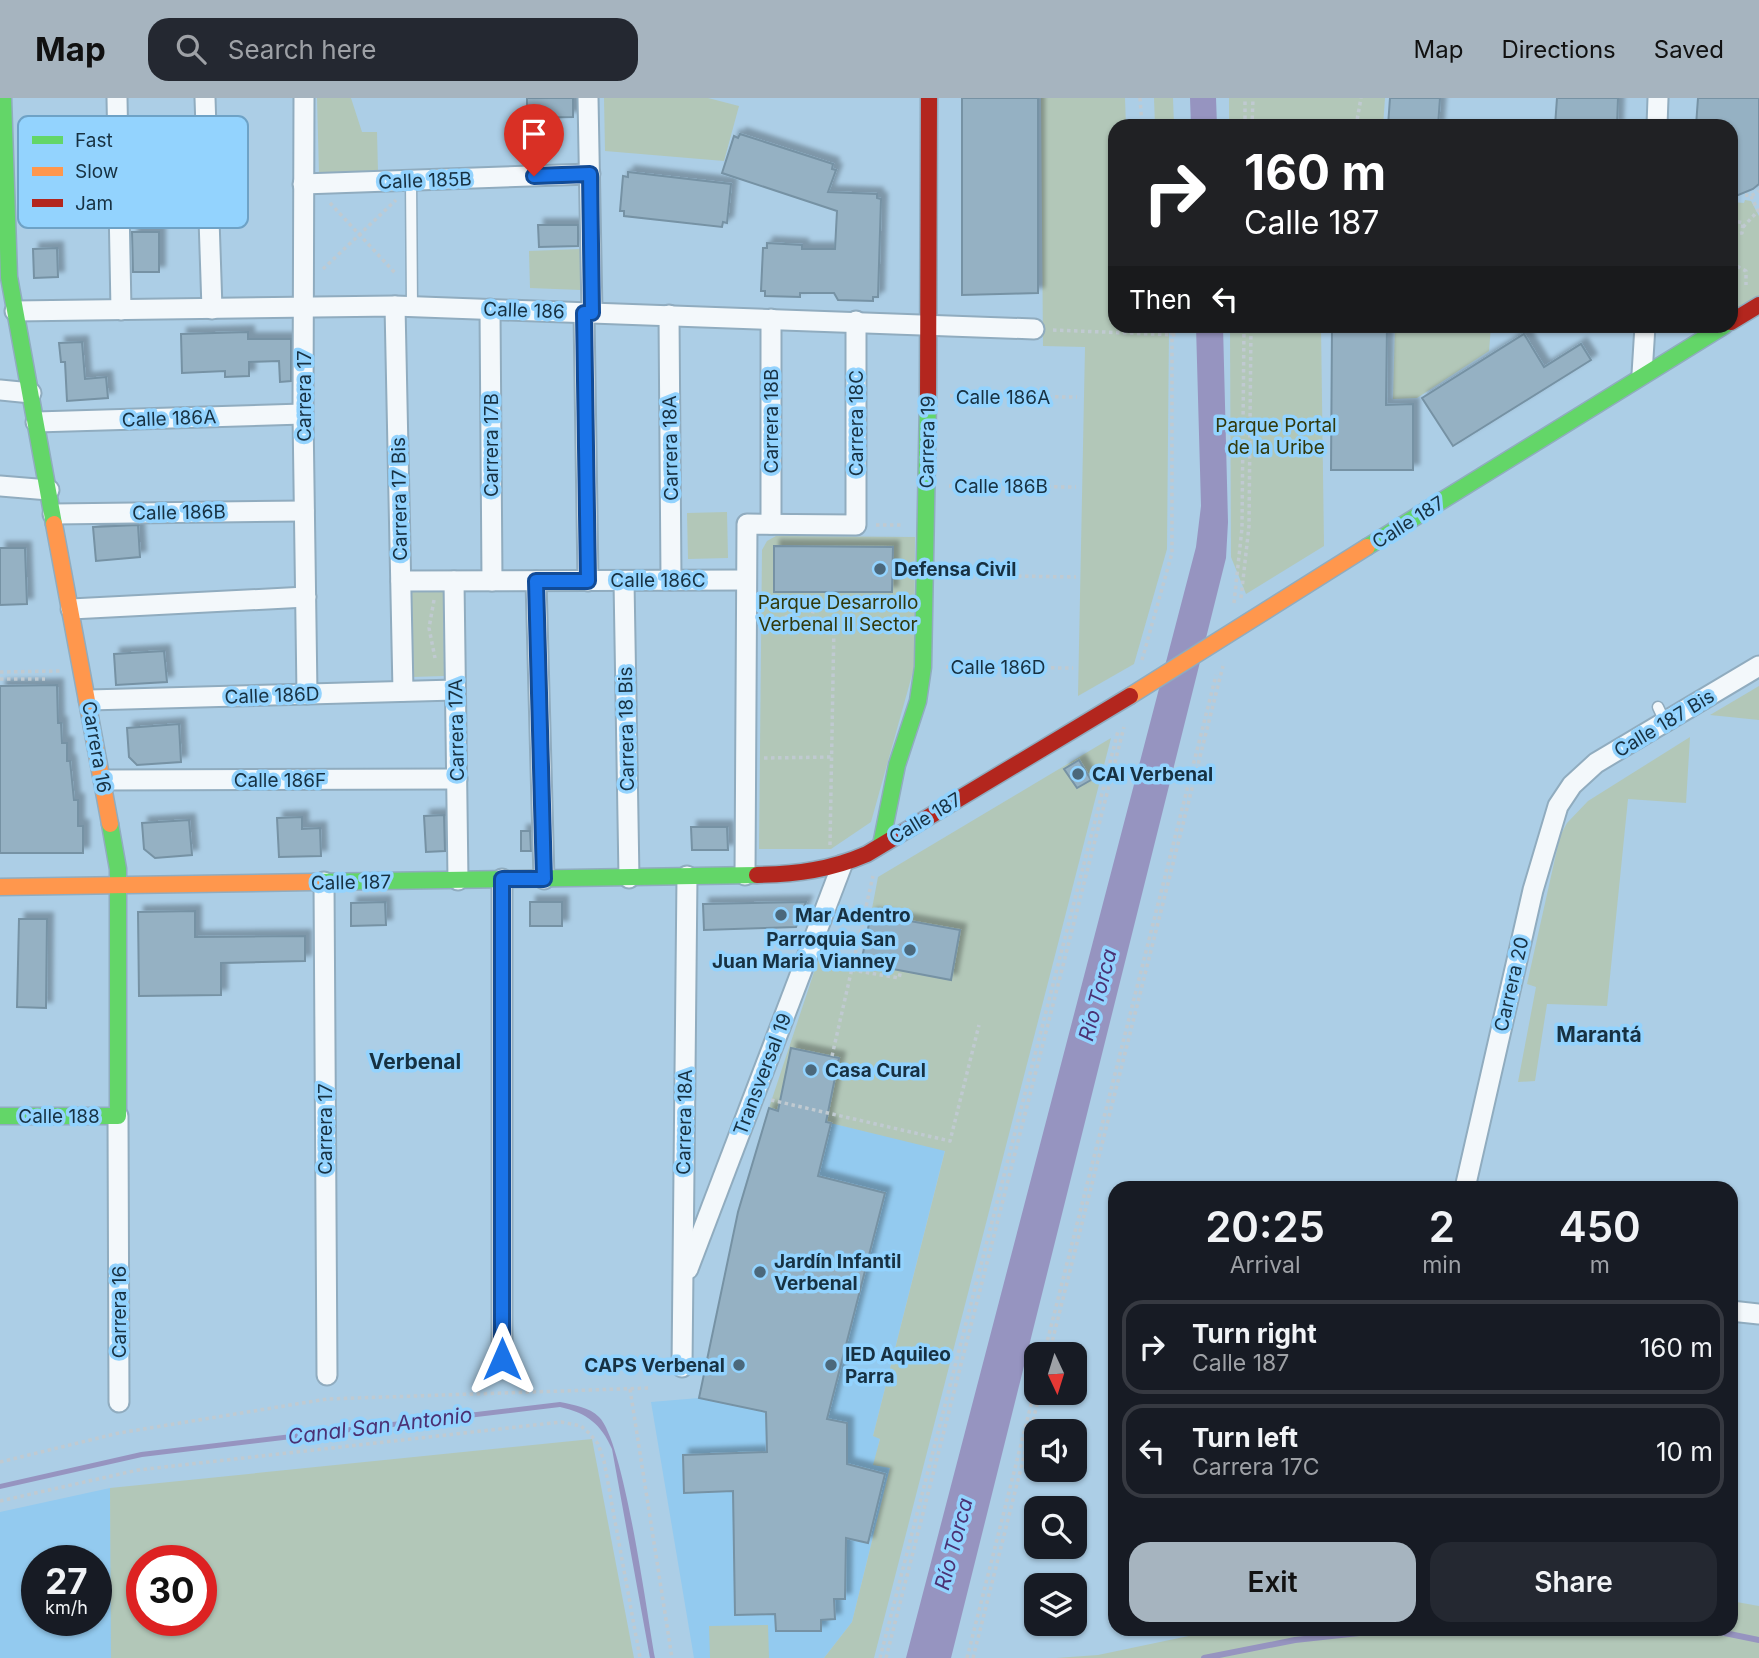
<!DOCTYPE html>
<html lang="en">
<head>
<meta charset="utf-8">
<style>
  :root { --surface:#171b24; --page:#242831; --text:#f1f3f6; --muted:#9ea1a6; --line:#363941; --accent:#a6b4bf }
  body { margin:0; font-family:Inter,sans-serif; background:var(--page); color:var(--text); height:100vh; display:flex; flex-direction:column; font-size:26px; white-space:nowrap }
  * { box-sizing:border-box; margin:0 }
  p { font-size:23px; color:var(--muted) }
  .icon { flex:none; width:38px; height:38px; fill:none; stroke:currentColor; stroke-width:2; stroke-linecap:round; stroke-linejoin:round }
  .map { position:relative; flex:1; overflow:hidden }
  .side { position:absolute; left:1108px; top:1083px; width:630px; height:455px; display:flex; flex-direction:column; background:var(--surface); border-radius:21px; box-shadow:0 2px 5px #0004 }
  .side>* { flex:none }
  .banner { position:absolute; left:1108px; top:21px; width:630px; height:214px; border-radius:21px; box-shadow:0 2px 5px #0004; background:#202124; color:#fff; overflow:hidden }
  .needle { width:46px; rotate:176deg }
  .tools { position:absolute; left:1024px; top:1244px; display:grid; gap:14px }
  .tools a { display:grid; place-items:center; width:63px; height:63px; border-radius:14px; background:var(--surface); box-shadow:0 2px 5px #0004; font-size:35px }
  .speed { position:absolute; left:21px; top:1447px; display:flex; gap:14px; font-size:35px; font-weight:700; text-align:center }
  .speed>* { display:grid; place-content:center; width:91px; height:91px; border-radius:50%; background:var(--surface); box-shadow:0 2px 5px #0004; line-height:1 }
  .speed small { font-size:18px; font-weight:400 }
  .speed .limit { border:10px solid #d22; background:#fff; color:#111 }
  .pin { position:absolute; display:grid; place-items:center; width:60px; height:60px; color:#fff; margin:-72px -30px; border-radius:50% 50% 50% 0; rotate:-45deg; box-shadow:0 0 7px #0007 }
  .pin .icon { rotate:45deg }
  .me { position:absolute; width:77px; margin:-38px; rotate:0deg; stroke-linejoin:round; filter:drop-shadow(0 0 5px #0008) }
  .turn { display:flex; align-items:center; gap:24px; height:147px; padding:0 21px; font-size:32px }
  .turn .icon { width:91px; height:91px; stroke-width:2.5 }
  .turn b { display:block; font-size:49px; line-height:60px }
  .then { display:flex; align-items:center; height:66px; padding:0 21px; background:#0003; gap:14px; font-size:26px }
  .eta { display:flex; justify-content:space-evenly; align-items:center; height:119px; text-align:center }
  .eta b { font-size:42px; font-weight:600; line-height:49px }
  .cta { display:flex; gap:14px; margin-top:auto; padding:14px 21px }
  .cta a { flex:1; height:80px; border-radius:21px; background:var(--accent); color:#111; font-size:28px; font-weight:600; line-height:80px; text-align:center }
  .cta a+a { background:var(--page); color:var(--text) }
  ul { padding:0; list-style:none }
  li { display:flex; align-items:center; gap:21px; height:94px; margin:0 14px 10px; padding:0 7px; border:4px solid var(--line); border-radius:21px }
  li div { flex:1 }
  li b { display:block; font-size:26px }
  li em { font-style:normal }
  header { display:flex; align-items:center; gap:42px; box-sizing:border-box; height:98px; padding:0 35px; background:var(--accent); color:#111 }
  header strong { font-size:33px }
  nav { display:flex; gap:38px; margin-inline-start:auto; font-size:24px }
  .search { width:490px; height:63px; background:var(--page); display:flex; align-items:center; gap:18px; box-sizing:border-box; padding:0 24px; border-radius:21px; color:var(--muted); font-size:26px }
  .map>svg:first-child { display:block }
</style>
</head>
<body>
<header>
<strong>Map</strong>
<div class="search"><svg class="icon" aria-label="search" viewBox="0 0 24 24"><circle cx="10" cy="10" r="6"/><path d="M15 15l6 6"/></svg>Search here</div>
<nav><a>Map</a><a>Directions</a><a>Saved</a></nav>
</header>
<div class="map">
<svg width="1759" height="1560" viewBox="0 0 1759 1560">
  <defs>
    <filter id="shadow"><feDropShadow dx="6" dy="-6" stdDeviation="2" flood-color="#0004"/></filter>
  </defs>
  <rect width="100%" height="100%" fill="#accee6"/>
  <!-- built -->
  <g fill="#93caef" fill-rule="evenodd">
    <polygon points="831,1025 945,1052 873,1338 880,1340 874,1366 890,1369 852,1524 824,1560 694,1560 651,1304 699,1300 760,1312"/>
    <path d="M110 1390 112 1560H0V1414ZM37 1463H96V1522H37Z"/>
  </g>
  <!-- green -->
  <g fill="#b2c7b8" fill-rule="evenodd">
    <polygon points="317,0 351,0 362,34 377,34 378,74 319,76"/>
    <polygon points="604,0 708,0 739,8 724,63 605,53"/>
    <polygon points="1041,0 1125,0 1126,28 1115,28 1115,228 1169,228 1167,451 1134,566 1078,598 1085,249 1043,248"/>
    <polygon points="1154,0 1173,0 1174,28 1155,28"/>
    <polygon points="1229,0 1385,0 1383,28 1229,28"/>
    <polygon points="1745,102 1751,103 1759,118 1759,199 1731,216 1731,104 1744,105"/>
    <polygon points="581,151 581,192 530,190 529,153"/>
    <polygon points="1230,228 1321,228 1324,448 1246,496 1231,459"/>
    <polygon points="1395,228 1491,228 1489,253 1417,300 1393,301"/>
    <polygon points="727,414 728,460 688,461 687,415"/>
    <polygon points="776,438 915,439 914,570 871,724 831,751 759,751 762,452 767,443"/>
    <polygon points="443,487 444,578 412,579 411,488"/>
    <polygon points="1759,588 1759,622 1710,617"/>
    <polygon points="1690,639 1686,705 1628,701 1607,908 1547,906 1535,983 1518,984 1536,889 1527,886 1560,738 1567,725 1588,703"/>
    <path d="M1111 640 874 1560H824L852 1524 890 1370 873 1367 880 1341 873 1338 945 1053 769 1010 820 856 950 881 960 832 871 816 878 779ZM791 950 838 959 831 995 784 985Z"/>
    <path d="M592 1341 634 1560H111L110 1390ZM201 1463V1522H142V1463Z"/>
    <polygon points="1731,1503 1759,1508 1759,1560 1056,1560 1098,1557 1222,1531 1731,1531"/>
    <polygon points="768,1527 769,1560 710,1560 709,1528"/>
  </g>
  <!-- water -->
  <g fill="#9694c0">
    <polygon points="1190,0 1216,0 1217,28 1191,28"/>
    <polygon points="1196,228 1223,228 1228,424 1226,460 951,1560 906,1560 1196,449 1201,408"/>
    <path d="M560 1304C574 1307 589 1309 599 1319 624 1343 647 1517 655 1560H650L612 1351C601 1326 587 1315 560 1309L142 1359 0 1391V1386L141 1354Z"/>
  </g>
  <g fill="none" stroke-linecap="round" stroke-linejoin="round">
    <!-- stream -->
    <g stroke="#9694c0" stroke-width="6">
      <polyline points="1705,1531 1759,1542"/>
      <polyline points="1204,1560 1295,1542 1396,1531"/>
    </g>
  </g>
  <!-- building -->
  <g fill="#95b1c3" stroke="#7692a4" stroke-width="2" filter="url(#shadow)">
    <polygon points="527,0 573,0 573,19 527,20"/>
    <polygon points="962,0 1038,0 1038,195 962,197"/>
    <polygon points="1390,0 1440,0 1438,28 1388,28"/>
    <polygon points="1557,0 1618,0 1617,28 1555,28"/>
    <polygon points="1698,0 1759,0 1759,86 1753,91 1731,100 1731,28 1696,28"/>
    <polygon points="740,36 833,66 832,71 836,72 828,94 877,96 877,100 881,101 878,199 873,199 873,203 838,202 834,195 800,195 800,199 765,198 765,193 761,193 763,150 767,150 767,145 802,147 802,151 835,151 837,113 722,75 734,38 738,40"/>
    <polygon points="628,74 731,86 727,125 723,124 722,129 624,118 624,113 620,113 623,78 628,79"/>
    <polygon points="538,127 578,127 578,148 539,149"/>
    <polygon points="132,134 159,134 159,174 133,174"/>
    <polygon points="57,150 58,179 34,180 33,151"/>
    <polygon points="1332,228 1387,228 1386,307 1413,306 1413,372 1331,372"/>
    <polygon points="248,234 248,241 291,241 291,283 280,284 279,263 249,264 249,278 225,279 225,273 182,275 181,236"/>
    <polygon points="1524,236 1544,269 1581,246 1591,262 1453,348 1422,300"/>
    <polygon points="82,244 85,281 106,279 108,300 67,303 65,264 61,264 59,245"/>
    <polygon points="138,427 140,459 96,463 93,429"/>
    <polygon points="774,448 893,449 892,494 774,494"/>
    <polygon points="0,450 25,450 27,506 0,507"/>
    <polygon points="164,553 167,584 116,587 114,556"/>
    <polygon points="57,587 58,625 61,625 62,645 67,645 67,663 70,663 74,702 78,702 78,728 83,728 83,755 0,755 0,588"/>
    <polygon points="179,626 181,664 137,667 129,659 127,630"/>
    <polygon points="1079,662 1091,682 1077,690 1064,671"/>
    <polygon points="444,717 445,753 426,754 424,718"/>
    <polygon points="302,719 302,731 320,730 321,758 279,759 277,720"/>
    <polygon points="189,722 192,757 155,760 144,751 142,725"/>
    <polygon points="691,729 727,729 728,752 692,752"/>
    <polygon points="521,733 530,733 531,753 521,753"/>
    <polygon points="385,804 386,827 351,828 351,805"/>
    <rect x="530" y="804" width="32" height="24"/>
    <polygon points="806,804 796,829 704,832 703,806"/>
    <polygon points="195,813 195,839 305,838 305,863 221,865 221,897 139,898 138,814"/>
    <polygon points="871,816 960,832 951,882 861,865"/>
    <polygon points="19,821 47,821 46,910 17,909"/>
    <polygon points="791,950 839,960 826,1024 831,1025 818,1078 885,1095 827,1321 847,1325 847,1366 885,1376 868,1445 846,1440 845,1501 834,1501 835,1521 821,1522 821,1533 776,1533 775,1516 735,1517 733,1393 684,1395 683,1357 767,1354 766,1314 699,1300 738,1114 769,1010 778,1013"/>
  </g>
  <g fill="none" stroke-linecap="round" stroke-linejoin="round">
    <defs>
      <g id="lane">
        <polyline points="411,82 412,209"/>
        <polyline points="1658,609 1665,624"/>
      </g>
      <g id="street">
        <polyline points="117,0 121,212"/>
        <polyline points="205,0 212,211"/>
        <polyline points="304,0 303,316 307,596"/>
        <polyline points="588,0 592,215"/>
        <polyline points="1657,28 1658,0"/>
        <polyline points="303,86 590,76"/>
        <polyline points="395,208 403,593"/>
        <polyline points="490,211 492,483"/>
        <polyline points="15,213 395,208 1034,231"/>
        <polyline points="584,215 588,483"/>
        <polyline points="669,217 671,482"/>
        <polyline points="1642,276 1645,228"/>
        <polyline points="0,292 31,295"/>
        <polyline points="36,324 303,316"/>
        <polyline points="0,388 49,392"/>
        <polyline points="53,416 304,413"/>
        <polyline points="771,426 771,221"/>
        <polyline points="401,483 746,482"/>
        <polyline points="454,483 458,782"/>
        <polyline points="536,483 544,781"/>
        <polyline points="624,483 629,780"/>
        <polyline points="71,511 306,499"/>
        <polyline points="89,602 455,592"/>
        <polyline points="104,682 457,681"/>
        <polyline points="745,777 747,426 856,427 856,223"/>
        <polyline points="502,781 502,1261"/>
        <polyline points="324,784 327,1277"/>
        <polyline points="118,1018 119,1304"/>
        <polyline points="1465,1090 1533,792 1558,708 1572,687 1596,665 1759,568"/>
        <polyline points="688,1171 842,767"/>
        <polyline points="1731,1213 1759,1216"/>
        <polyline points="682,1269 687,778"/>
      </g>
      <g id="fast">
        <polyline points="3,0 9,179 54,426"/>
        <polyline points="1367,449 1724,228"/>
        <polyline points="881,747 897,667 918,603 923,569 928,302"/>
        <polyline points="314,784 757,777"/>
        <polyline points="0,1018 118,1018 118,771 110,726"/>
      </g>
      <g id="slow">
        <polyline points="54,426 110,726"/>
        <polyline points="1130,598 1367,449"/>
        <polyline points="0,789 314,784"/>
      </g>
      <g id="jam">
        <polyline points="1731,224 1759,207"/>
        <polyline points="928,302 929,0"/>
        <path d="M757 777C797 776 830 772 867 756L1130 598"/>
      </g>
    </defs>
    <!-- lane casing -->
    <use href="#lane" stroke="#90acbf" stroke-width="13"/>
    <!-- street casing -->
    <use href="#street" stroke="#90acbf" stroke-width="23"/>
    <!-- fast casing -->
    <use href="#fast" stroke="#90acbf" stroke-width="19"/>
    <!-- slow casing -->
    <use href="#slow" stroke="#90acbf" stroke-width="19"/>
    <!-- jam casing -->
    <use href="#jam" stroke="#90acbf" stroke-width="19"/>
    <!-- path -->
    <g stroke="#c0cad1" stroke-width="3.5" stroke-dasharray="3.5 3.5" stroke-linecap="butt">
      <polyline points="1140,0 1142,28"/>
      <polyline points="1245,28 1245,0"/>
      <polyline points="1252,28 1253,0"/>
      <polyline points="1356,28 1361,0"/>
      <polyline points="1745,97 1751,98 1759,93"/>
      <polyline points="330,105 396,176"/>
      <polyline points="1731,106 1731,104"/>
      <polyline points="1731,122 1743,125 1742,135 1731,137"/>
      <polyline points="1743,129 1758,113 1751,98"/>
      <polyline points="1731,165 1746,173 1746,187"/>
      <polyline points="323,171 396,102"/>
      <polyline points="1053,232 1177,237"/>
      <polyline points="950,298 1077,299"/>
      <polyline points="949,388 1076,389"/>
      <polyline points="876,427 903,427"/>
      <polyline points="948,477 1076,479"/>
      <circle cx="799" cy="512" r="14"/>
      <polyline points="1241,500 1249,428 1251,228"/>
      <polyline points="434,502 429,530 435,560"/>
      <polyline points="1234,505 1242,430 1244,228"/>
      <polyline points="764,525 795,526"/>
      <polyline points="801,526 901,525"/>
      <polyline points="1142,562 1172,455 1172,228"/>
      <polyline points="946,569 1073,570"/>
      <polyline points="0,574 60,573"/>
      <polyline points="0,581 45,581"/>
      <polyline points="764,660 832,659"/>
      <polyline points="830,747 834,525"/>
      <polyline points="852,872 899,880 901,872"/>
      <polyline points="832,958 873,778"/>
      <polyline points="771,1002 950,1043 979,927"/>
      <polyline points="1044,1256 1216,577"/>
      <polyline points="1049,1256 1223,568"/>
      <polyline points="630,1291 672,1560"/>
      <polyline points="0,1364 119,1335 327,1301 649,1290"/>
      <polyline points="0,1403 138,1372 561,1324 581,1328 590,1336 598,1346 604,1363 640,1560"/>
      <polyline points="880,1560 1118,633"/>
      <polyline points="886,1560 1124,629"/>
      <polyline points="967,1560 1036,1287"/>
      <polyline points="973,1560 1040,1295"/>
    </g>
    <!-- lane -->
    <use href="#lane" stroke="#f3f8fb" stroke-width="10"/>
    <!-- street -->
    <use href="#street" stroke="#f3f8fb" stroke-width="19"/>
    <!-- fast -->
    <use href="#fast" stroke="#63d668" stroke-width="16"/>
    <!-- slow -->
    <use href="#slow" stroke="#ff974d" stroke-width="16"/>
    <!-- jam -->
    <use href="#jam" stroke="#b3261e" stroke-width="16"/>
  </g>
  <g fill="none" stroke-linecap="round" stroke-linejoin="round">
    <defs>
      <polyline id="route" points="502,1261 502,781 544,781 536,483 588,483 584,215 592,215 590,76 534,78"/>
    </defs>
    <!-- route casing -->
    <use href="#route" stroke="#114b97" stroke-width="18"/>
    <!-- route -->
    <use href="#route" stroke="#1a73e8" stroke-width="12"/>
  </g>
  <!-- markers -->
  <g fill="#4b687b" stroke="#93d3fe" stroke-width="2.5">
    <circle cx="880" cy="471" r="7"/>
    <circle cx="1078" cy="676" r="7"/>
    <circle cx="781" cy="817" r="7"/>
    <circle cx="910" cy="852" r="7"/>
    <circle cx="811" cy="972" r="7"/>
    <circle cx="760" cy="1174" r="7"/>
    <circle cx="739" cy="1267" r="7"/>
    <circle cx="831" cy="1267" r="7"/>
  </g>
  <g text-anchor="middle" stroke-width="7" stroke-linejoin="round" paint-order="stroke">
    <!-- street labels -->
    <g font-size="19" fill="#173142" stroke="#93d3fe">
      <text transform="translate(425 82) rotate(-2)" y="7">Calle 185B</text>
      <text transform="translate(524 212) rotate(2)" y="7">Calle 186</text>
      <text transform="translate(304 298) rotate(-90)" y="7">Carrera 17</text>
      <text x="1003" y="306">Calle 186A</text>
      <text transform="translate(169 320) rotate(-2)" y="7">Calle 186A</text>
      <text transform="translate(771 323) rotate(-90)" y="7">Carrera 18B</text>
      <text transform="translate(856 325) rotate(-90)" y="7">Carrera 18C</text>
      <text transform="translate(927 344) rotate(-89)" y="7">Carrera 19</text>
      <text transform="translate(491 347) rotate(-90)" y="7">Carrera 17B</text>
      <text transform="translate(670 350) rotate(-91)" y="7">Carrera 18A</text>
      <text x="1001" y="395">Calle 186B</text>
      <text transform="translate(399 401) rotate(-91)" y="7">Carrera 17 Bis</text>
      <text transform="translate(179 414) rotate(-1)" y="7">Calle 186B</text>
      <text transform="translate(1408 424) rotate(-32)" y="7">Calle 187</text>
      <text x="658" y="489">Calle 186C</text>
      <text x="998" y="576">Calle 186D</text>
      <text transform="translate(272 597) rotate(-2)" y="7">Calle 186D</text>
      <text transform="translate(1664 625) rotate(-31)" y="7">Calle 187 Bis</text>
      <text transform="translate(626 631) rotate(-91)" y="7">Carrera 18 Bis</text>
      <text transform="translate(456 632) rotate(-91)" y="7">Carrera 17A</text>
      <text transform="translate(97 649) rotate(80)" y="7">Carrera 16</text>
      <text x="280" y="689">Calle 186F</text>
      <text transform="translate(925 720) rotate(-31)" y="7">Calle 187</text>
      <text transform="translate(351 784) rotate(-1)" y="7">Calle 187</text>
      <text transform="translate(1511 886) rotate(-77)" y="7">Carrera 20</text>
      <text transform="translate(762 976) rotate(-69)" y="7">Transversal 19</text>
      <text x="59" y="1025">Calle 188</text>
      <text transform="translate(684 1024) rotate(-89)" y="7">Carrera 18A</text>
      <text transform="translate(325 1031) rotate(-90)" y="7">Carrera 17</text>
      <text transform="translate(119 1214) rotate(-90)" y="7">Carrera 16</text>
    </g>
    <!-- park labels -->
    <g font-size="19" fill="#31390c" stroke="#93d3fe">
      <text x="1276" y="334">Parque Portal<tspan x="1276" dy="22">de la Uribe</tspan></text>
      <text x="838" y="511">Parque Desarrollo<tspan x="838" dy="22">Verbenal II Sector</tspan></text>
    </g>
    <!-- poi labels -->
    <g font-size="19" font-weight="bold" fill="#173142" stroke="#93d3fe" text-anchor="start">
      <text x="894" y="478">Defensa Civil</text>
      <text x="1092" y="683">CAI Verbenal</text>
      <text x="795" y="824">Mar Adentro</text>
      <text x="896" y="848" text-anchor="end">Parroquia San<tspan x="896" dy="22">Juan Maria Vianney</tspan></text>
      <text x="825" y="979">Casa Cural</text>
      <text x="774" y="1170">Jardín Infantil<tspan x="774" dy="22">Verbenal</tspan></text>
      <text x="845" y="1263">IED Aquileo<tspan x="845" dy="22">Parra</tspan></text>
      <text x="725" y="1274" text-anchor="end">CAPS Verbenal</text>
    </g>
    <!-- water labels -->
    <g font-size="21" font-style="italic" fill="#4b3173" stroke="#93d3fe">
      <text transform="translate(1098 897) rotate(-75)" y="7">Río Torca</text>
      <text transform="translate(380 1328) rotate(-7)" y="7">Canal San Antonio</text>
      <text transform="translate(954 1446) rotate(-75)" y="7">Río Torca</text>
    </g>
    <!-- neighbourhood labels -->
    <g font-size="21" font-weight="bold" fill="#173142" stroke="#93d3fe">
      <text x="1599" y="944">Marantá</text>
      <text x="415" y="971">Verbenal</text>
    </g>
  </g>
  <!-- legend -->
  <rect x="18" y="18" width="230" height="112" rx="10" fill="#93d3fe" stroke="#6ea2c6" stroke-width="2"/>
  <rect x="32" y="38" width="31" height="8" fill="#63d668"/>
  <rect x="32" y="69" width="31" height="9" fill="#ff974d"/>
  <rect x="32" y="101" width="31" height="8" fill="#b3261e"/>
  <g font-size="19" fill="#173142">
    <text x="75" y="49">Fast</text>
    <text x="75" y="80">Slow</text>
    <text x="75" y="112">Jam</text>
  </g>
</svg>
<div class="tools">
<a><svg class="needle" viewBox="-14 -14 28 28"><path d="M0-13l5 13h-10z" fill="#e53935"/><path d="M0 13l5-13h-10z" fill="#9ea1a6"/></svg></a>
<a><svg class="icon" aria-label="sound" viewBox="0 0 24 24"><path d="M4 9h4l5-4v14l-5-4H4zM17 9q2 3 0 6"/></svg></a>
<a><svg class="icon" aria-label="search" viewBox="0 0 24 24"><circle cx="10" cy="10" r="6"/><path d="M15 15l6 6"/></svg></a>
<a><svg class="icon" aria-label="layers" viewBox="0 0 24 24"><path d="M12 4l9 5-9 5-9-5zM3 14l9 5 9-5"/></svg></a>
</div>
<div class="speed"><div>27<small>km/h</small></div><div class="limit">30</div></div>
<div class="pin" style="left:534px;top:78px;background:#d93025"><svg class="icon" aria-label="arrive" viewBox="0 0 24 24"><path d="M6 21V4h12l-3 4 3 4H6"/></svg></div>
<svg class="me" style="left:502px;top:1261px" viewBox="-20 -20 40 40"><path d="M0-17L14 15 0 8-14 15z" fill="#1a73e8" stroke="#fff" stroke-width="4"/></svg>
<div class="banner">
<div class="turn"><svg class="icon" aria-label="right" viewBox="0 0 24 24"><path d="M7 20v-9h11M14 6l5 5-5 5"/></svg><div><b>160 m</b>Calle 187</div></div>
<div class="then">Then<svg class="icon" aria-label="left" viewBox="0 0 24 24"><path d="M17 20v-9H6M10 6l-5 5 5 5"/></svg></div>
</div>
<section class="side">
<div class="eta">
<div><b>20:25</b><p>Arrival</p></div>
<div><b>2</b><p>min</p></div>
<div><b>450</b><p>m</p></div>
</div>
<ul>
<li><svg class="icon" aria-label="right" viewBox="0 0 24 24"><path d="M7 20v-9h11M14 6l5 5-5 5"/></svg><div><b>Turn right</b><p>Calle 187</p></div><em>160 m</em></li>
<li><svg class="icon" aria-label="left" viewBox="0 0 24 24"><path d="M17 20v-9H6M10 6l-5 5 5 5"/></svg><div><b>Turn left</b><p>Carrera 17C</p></div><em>10 m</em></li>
</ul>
<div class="cta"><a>Exit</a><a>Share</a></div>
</section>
</div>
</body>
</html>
